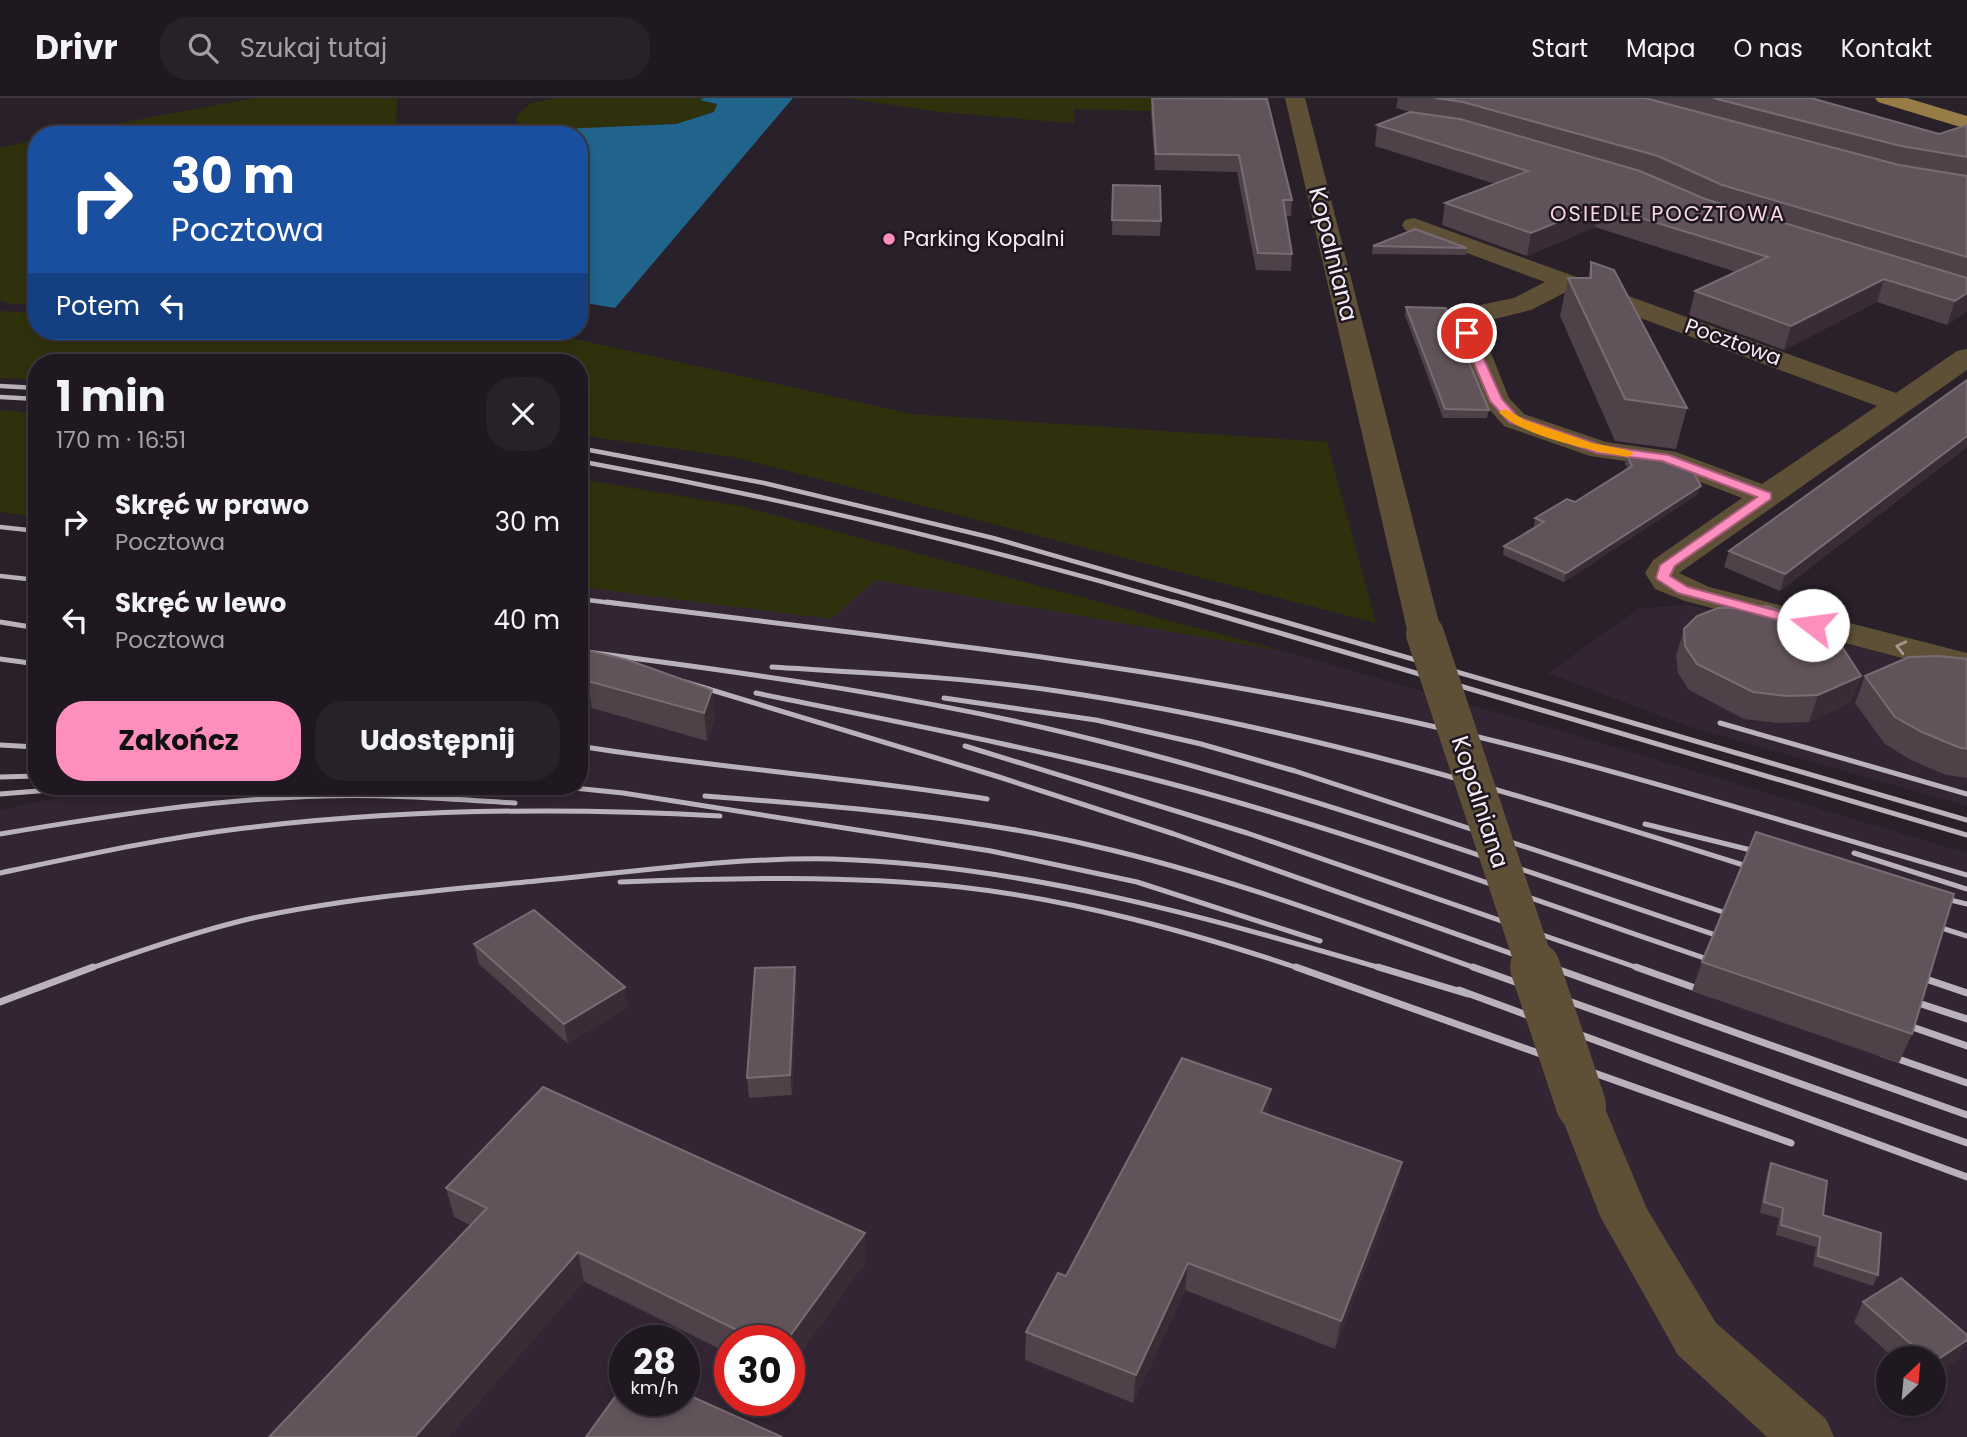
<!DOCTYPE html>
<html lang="pl">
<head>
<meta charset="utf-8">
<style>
  :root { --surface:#1f1820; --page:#272129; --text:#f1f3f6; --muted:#a1a0a5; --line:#3c373e; --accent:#fe8ebd }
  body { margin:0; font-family:Poppins,sans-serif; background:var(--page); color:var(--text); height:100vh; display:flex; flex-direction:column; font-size:26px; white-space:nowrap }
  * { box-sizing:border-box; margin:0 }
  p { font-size:23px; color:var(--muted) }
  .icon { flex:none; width:38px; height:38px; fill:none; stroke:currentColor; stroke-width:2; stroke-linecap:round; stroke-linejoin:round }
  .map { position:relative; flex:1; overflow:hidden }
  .panel { position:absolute; left:28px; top:256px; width:560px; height:441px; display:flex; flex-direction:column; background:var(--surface); border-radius:28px; box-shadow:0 4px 10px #0003,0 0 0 2px var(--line) }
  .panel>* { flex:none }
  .top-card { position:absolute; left:28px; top:28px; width:560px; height:214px; border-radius:28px; box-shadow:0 4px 10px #0003,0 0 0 2px var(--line); background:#1a4fa0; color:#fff; overflow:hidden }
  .needle { width:46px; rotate:26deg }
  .controls { position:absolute; left:1876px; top:1248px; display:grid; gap:14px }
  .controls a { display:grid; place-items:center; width:70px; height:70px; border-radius:50%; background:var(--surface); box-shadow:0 4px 10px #0003,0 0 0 2px var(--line); font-size:35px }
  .speed { position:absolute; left:609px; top:1227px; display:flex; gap:14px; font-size:35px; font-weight:700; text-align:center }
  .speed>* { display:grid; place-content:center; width:91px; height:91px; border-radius:50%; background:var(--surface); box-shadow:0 4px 10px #0003,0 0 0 2px var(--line); line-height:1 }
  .speed small { font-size:18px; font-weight:400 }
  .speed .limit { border:10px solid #d22; background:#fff; color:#111 }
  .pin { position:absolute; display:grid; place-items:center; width:60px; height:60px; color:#fff; margin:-30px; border:4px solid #fff; border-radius:50%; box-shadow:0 2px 7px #0007 }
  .me { position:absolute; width:77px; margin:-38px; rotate:285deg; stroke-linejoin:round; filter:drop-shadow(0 0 5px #0008) }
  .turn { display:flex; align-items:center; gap:24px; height:147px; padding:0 28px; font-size:32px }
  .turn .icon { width:91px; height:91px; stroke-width:2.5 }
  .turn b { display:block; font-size:49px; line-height:60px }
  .then { display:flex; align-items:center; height:66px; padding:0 28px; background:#0003; gap:14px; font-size:26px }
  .round { display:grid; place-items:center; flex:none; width:74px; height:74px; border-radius:28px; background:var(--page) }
  .headline { display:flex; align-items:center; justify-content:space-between; height:119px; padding:0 28px }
  h1 { font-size:42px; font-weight:700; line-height:52px }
  .primary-button { display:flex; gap:14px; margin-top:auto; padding:14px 28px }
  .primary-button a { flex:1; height:80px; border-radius:28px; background:var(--accent); color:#111; font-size:28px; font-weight:700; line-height:80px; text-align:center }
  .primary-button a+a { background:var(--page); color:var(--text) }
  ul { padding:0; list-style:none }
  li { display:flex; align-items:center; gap:21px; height:98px; padding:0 28px }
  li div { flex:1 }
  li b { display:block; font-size:26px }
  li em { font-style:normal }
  header { display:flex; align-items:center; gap:42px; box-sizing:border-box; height:98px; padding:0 35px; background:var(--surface); border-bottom:2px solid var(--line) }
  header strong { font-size:33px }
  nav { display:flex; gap:38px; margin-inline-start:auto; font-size:24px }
  .search { width:490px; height:63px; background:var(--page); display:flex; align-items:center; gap:18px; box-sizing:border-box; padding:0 24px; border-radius:28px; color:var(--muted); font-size:26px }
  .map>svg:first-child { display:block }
</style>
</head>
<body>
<header>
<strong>Drivr</strong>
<div class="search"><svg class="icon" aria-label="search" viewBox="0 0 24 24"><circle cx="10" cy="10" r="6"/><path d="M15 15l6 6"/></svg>Szukaj tutaj</div>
<nav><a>Start</a><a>Mapa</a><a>O nas</a><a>Kontakt</a></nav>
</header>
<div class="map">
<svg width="1967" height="1339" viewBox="0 0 1967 1339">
  <rect width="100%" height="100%" fill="#29202a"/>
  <!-- built -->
  <g fill="#332534" fill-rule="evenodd">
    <path d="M579 444 876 482 1287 554 1561 633 1967 755V1339H0V712L112 688H579ZM625 1242H684V1302H625ZM730 1242H789V1302H730ZM1888 1260H1934V1306H1888Z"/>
    <polygon points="1690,507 1967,577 1967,708 1687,628 1548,575 1639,510"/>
  </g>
  <!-- green -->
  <g fill="#2f310d">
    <polygon points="254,0 397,0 396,37 56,37"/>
    <polygon points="554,0 704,0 701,2 717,6 714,14 676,26 518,34 516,18 531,5"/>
    <polygon points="846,0 1216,0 1234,15 1074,11 1074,25 1058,24 940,14"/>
    <polygon points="37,41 37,206 11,206 0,202 0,50"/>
    <polygon points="0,213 37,215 37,233 539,233 912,316 1327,344 1376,525 734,359 579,337 579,264 37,264 37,282 0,280"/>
    <polygon points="0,312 37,315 37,419 0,414"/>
    <polygon points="579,381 740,408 1287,554 876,482 831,521 579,489"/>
  </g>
  <!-- water -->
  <polygon fill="#20648c" points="704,0 793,0 615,210 579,204 579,37 500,37 538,32 676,26 714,14 717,6 700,2"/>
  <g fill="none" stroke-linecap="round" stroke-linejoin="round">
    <!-- minor -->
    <g fill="#5e5037" fill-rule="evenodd">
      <polygon points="1285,0 1305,0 1442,536 1437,543 1425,546 1413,543 1408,536"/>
      <path d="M1414 120 1896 295 1957 253 1967 251V272L1679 475 1709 489 1967 555V577L1685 503 1655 491 1645 475 1653 462 1742 400 1659 368 1590 358 1504 328 1482 303 1454 235 1452 223 1465 210 1514 200 1545 184 1405 132 1402 127 1405 122ZM1568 193 1877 308 1762 386 1676 354 1606 344 1524 316 1509 300 1479 225 1531 212Z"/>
      <polygon points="1581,989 1598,994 1647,1111 1716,1225 1826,1321 1834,1339 1767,1339 1678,1257 1600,1118 1557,1007 1564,994"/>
    </g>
    <!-- major -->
    <polygon fill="#987c47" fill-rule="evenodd" points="1875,0 1907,0 1967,18 1967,31 1878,4"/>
    <!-- rail-far2 -->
    <g stroke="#bab2ba" stroke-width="4.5">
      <polyline points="0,288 37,290"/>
      <polyline points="0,299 37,301"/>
      <polyline points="579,350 764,385 993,440 1222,506"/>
      <path d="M579 363C782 400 982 448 1180 506"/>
      <polyline points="0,429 37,433"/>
      <polyline points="0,478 37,482"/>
      <polyline points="579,501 621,506"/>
    </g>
    <!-- rail-far1 -->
    <g stroke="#bab2ba" stroke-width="5">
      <path d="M607 504C859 536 1112 562 1361 613 1566 654 1766 719 1967 777"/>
      <polyline points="1174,504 1967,737"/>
      <polyline points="1216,504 1967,722"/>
      <polyline points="0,524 37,530"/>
      <path d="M579 553C755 576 931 600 1103 644 1316 698 1522 772 1730 842"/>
      <polyline points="0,561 37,566"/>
      <path d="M772 569C867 575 963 579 1057 593 1297 628 1529 699 1759 772"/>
      <polyline points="685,584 996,678 1174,736 1555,871"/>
      <path d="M756 595C892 623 1030 649 1164 684 1352 733 1538 804 1722 866"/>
      <polyline points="944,600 1096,622 1201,646 1295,673 1741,820"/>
      <polyline points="1720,625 1967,696"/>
      <polyline points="0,647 37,649"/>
      <path d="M579 648C714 670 852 679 987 701"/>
      <polyline points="965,648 1247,735 1641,871"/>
      <polyline points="0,679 37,678"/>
      <polyline points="554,688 623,695 991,753 1137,784 1320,843"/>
      <polyline points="0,696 101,688"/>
      <path d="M705 698C835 708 967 718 1094 748 1226 778 1351 826 1478 871"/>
      <polyline points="1645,726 1767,756"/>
      <path d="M0 736C107 718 214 701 323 698 387 696 451 701 515 705"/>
      <polyline points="1854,755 1967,791"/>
      <path d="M0 775C81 758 162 740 245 730 403 711 561 709 720 718"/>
      <path d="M620 784C733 780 847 777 960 789 1076 802 1190 834 1301 871"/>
      <polyline points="1934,798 1967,806"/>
      <polyline points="1926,825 1967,838"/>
      <path d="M89 871C142 852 197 833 253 820 346 800 441 792 536 783 635 774 733 759 833 761 1022 767 1203 818 1384 871"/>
    </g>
    <!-- rail -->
    <g stroke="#bab2ba" stroke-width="7">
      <polyline points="1296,869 1791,1045"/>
      <polyline points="1378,869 1468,896"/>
      <polyline points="1473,869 1967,1045"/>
      <polyline points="1551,869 1967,1017"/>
      <polyline points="1636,869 1712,896"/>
      <polyline points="1911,876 1967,895"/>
      <polyline points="1459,892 1967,1079"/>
      <polyline points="1903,900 1967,921"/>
      <polyline points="0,904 93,869"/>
      <polyline points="1895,923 1967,948"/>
      <polyline points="1881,955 1967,985"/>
    </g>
    <!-- minor-bridge-far1 -->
    <polyline stroke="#5e5037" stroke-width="38" points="1425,536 1536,871"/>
    <!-- minor-bridge -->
    <polyline stroke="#5e5037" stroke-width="50" points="1535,869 1581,1007"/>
  </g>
  <!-- wall -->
  <g fill="#4f4148">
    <polygon points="1152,0 1231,0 1292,102 1291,118 1286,118 1292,156 1291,173 1256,172 1237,74 1155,72 1151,14"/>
    <polygon points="1398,0 1811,0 1939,36 1967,27 1967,213 1947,227 1877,204 1784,252 1689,217 1695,193 1736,174 1595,129 1527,158 1442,127 1445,105 1495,86 1375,48 1377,27 1413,15 1396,10"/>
    <polygon points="1113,87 1161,123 1160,138 1112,137"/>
    <polygon points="1373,148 1467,150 1466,157 1372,156"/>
    <polygon points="1591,164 1687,310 1676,351 1615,343 1560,218 1568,180 1588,180"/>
    <polygon points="1406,209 1489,312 1487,320 1443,320 1405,217"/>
    <polygon points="1967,282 1967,349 1780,493 1724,469 1729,453"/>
    <polygon points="1627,357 1698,396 1564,484 1503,457 1504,448 1535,429 1534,429 1535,420 1575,404 1628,371 1625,366"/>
    <polygon points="1684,531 1861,578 1851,604 1809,624 1778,625 1744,621 1689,592 1678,575 1676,558"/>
    <polygon points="579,550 715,619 707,643 592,610 579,623"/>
    <polygon points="1967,561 1967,680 1946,677 1911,662 1885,646 1855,605 1865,578"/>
    <polygon points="474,846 628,908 568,946 479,866"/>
    <polygon points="1702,864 1912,936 1899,965 1692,893"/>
    <polygon points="795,869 797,889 792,997 749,1000 747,980"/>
    <polygon points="1268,1017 1402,1064 1396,1091 1335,1251 1185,1192 1133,1305 1025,1262 1026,1234 1066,1178"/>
    <polygon points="1771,1065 1823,1117 1878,1177 1873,1188 1813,1168 1816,1149 1776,1137 1779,1120 1760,1115 1767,1075"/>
    <polygon points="446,1090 866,1164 789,1242 730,1242 730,1256 454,1119"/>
    <polygon points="1863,1204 1959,1260 1934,1277 1934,1260 1894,1260 1854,1224"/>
  </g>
  <!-- shaded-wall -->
  <g fill="#392c34">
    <polygon points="1599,107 1595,129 1527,158 1531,135"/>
    <polygon points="1884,181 1877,204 1784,252 1791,228"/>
    <polygon points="1967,195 1967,213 1947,227 1955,203"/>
    <polygon points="1967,338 1967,349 1780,493 1785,476"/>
    <polygon points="1701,388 1698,396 1564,484 1566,475"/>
    <polygon points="1861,578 1851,604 1809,624 1818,597"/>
    <polygon points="588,583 592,610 579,623 579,592"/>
    <polygon points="712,592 715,619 707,643 704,615"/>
    <polygon points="795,869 797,889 792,997 790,977"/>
    <polygon points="625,889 628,908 568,946 564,926"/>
    <polygon points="1271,991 1268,1018 1261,1014"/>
    <polygon points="1402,1064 1396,1091 1335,1251 1341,1223"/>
    <polygon points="865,1135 866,1164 789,1272 789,1242 787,1242"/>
    <polygon points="578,1154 584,1184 449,1339 415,1339"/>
    <polygon points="1188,1165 1185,1192 1133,1305 1136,1277"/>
    <polygon points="1967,1242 1967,1245 1959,1260 1934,1277 1934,1264"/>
  </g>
  <!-- building -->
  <g fill="#61535a" stroke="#786c72" stroke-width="2">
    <polygon points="1152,0 1267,1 1292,102 1283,102 1292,156 1258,155 1239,57 1156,56"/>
    <polygon points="1435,0 1645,0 1899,67 1967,78 1967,159 1722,87 1658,58 1463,4"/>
    <polygon points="1713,0 1811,0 1939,36 1967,27 1967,59 1901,48"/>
    <polygon points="1410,14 1460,21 1640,73 1705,101 1967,180 1967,195 1955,203 1884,181 1791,228 1695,193 1768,159 1599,107 1531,135 1445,105 1528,73 1377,27"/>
    <polygon points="1113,87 1160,88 1161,123 1112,122"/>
    <polygon points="1415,131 1467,150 1373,148"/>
    <polygon points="1591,164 1614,172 1687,310 1625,301 1568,180 1591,180"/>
    <polygon points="1406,209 1446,210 1489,312 1445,311"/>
    <polygon points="1967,282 1967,338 1785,476 1729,453"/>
    <polygon points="1627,357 1660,362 1694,375 1701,388 1566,475 1504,448 1544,424 1535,420 1567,401 1575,404 1632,368"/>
    <polygon points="1768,508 1811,524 1835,538 1861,578 1818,597 1787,598 1753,594 1697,566 1685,548 1684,531 1697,518 1718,510"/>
    <polygon points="579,550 628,562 712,592 704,615 588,583 579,592"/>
    <polygon points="1939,558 1967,561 1967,651 1958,649 1922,634 1895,619 1865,578 1909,559"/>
    <polygon points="1756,734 1954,796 1912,936 1702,864"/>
    <polygon points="534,812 625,889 564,926 474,846"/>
    <polygon points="795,869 790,977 747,980 755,870"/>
    <polygon points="1182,960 1271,991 1261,1014 1402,1064 1341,1223 1188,1165 1136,1277 1026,1234 1058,1175 1066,1178"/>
    <polygon points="543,989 865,1135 787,1242 757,1242 578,1154 415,1339 269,1339 487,1110 446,1090"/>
    <polygon points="1771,1065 1827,1083 1823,1117 1881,1135 1878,1177 1818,1158 1820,1139 1781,1127 1783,1110 1764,1104"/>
    <polygon points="1901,1180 1967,1237 1967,1242 1934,1264 1934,1260 1927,1260 1863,1204"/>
    <polygon points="625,1285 625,1302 684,1302 684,1295 782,1339 586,1339"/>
  </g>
  <!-- one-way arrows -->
  <defs><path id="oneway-chevron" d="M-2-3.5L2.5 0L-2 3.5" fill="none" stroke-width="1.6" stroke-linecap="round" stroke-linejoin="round" transform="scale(1.75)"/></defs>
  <use stroke="#a2978c" href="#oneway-chevron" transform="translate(1901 549) rotate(-166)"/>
  <!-- route -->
  <polygon fill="#fe8ebd" stroke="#a55c7b" stroke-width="2" points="1463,232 1472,235 1502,301 1518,319 1603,348 1669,357 1771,395 1771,401 1675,468 1670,478 1688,489 1818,524 1820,527 1818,530 1808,530 1678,495 1658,482 1656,480 1660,467 1757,399 1662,363 1597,355 1509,324 1490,303 1461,235"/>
  <!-- slow -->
  <path fill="#f59e0b" d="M1505 311 1525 322 1592 345 1628 352 1634 355 1628 359C1594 353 1523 339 1499 314Z"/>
  <!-- markers -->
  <circle fill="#fe8ebd" stroke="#1f1620" stroke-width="2.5" cx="889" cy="141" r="7"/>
  <g text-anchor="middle" stroke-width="5" stroke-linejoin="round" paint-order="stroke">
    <!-- far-neighbourhood labels -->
    <g font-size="21" letter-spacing="2" fill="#f7d5e1" stroke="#1f1620">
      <text x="1668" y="123">OSIEDLE POCZTOWA</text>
    </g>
    <!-- far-poi labels -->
    <g font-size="21" fill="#f4edf4" stroke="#1f1620" text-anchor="start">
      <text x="903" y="148">Parking Kopalni</text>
    </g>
    <!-- far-street labels -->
    <g font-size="21" fill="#f4edf4" stroke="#1f1620">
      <text transform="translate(1733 244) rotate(20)" y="7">Pocztowa</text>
    </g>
    <!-- street labels -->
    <g font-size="24" fill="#f4edf4" stroke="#1f1620">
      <text transform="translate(1333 156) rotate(76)" y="8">Kopalniana</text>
      <text transform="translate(1480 704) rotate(72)" y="8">Kopalniana</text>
    </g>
  </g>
</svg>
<div class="controls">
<a><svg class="needle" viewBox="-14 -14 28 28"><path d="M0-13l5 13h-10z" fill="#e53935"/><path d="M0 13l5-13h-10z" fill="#a1a0a5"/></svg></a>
</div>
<div class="speed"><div>28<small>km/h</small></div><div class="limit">30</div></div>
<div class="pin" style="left:1467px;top:235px;background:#d93025"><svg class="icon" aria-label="arrive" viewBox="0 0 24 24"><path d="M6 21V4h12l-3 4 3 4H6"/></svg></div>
<svg class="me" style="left:1813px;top:527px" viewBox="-20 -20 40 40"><circle r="19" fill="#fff"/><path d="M0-13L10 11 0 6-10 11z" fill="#fe8ebd"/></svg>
<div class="top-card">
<div class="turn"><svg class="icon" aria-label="right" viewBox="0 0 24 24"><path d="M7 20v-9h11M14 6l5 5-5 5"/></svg><div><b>30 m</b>Pocztowa</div></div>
<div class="then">Potem<svg class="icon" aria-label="left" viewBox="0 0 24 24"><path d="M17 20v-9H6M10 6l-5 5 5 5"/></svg></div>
</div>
<section class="panel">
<div class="headline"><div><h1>1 min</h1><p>170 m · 16:51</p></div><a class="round"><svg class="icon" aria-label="close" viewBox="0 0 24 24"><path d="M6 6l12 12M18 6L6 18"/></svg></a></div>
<ul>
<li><svg class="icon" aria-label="right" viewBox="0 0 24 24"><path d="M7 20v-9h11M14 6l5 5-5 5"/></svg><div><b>Skręć w prawo</b><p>Pocztowa</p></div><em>30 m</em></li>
<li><svg class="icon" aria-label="left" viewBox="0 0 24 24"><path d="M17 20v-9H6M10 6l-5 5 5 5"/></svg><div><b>Skręć w lewo</b><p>Pocztowa</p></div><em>40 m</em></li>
</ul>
<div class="primary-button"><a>Zakończ</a><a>Udostępnij</a></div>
</section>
</div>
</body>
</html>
